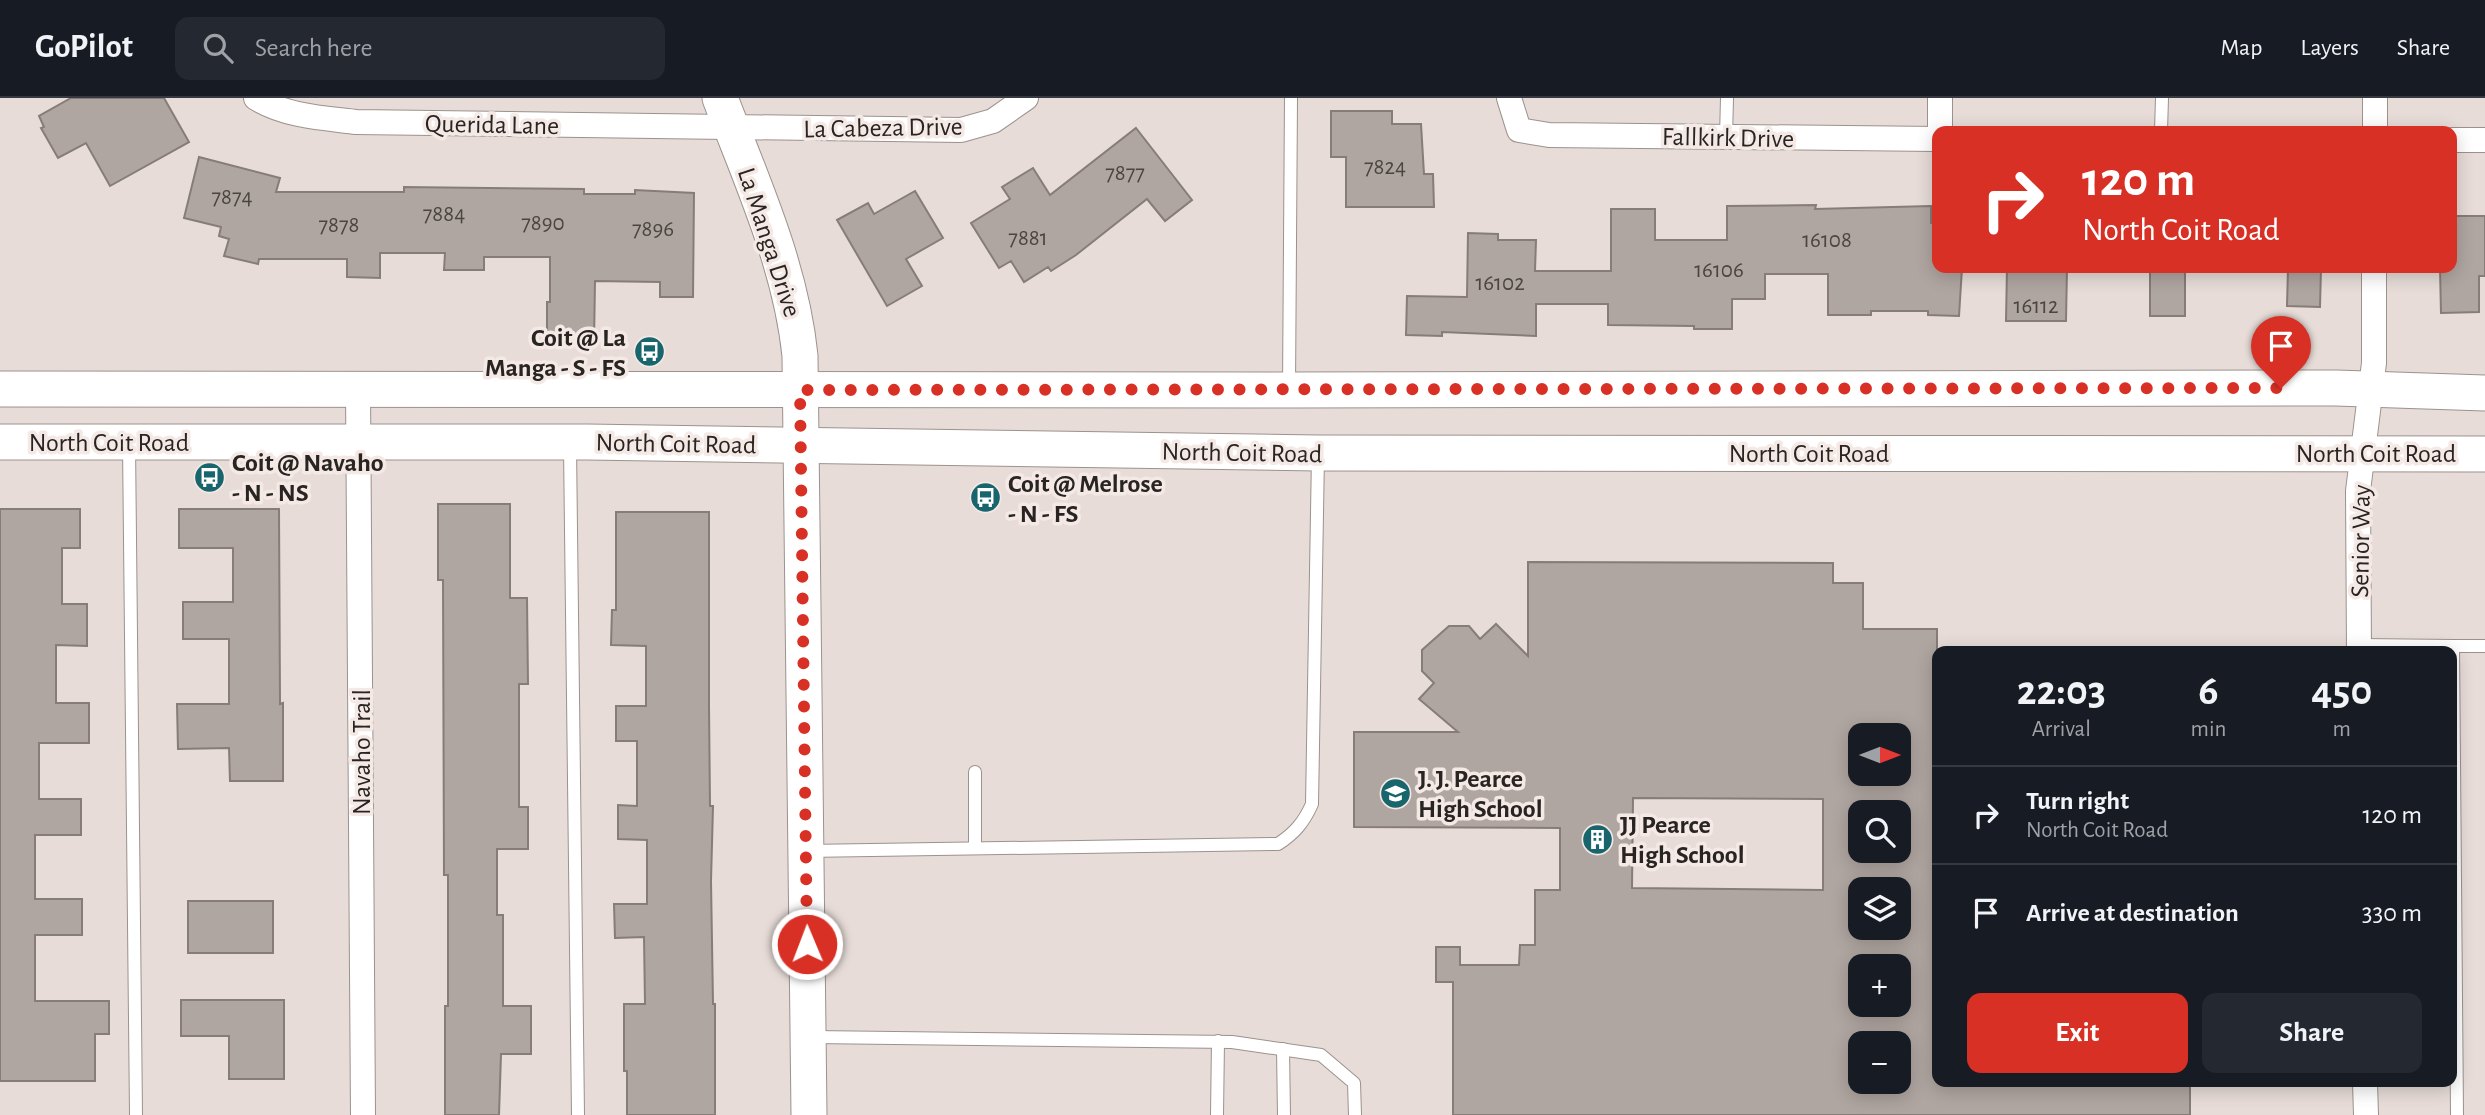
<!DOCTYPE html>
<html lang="en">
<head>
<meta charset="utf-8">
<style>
  :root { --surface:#171b24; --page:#242831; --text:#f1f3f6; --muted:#9ea1a6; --line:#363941; --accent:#d93025 }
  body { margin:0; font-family:"Alegreya Sans",sans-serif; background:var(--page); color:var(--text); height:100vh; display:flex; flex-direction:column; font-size:26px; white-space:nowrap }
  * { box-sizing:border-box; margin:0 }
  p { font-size:23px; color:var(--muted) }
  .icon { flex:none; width:38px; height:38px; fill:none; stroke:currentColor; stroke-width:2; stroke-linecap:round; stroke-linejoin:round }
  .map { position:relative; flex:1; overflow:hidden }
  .drawer { position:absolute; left:1932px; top:548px; width:525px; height:441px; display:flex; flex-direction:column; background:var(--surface); border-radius:14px; box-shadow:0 4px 18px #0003 }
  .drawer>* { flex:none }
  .guide { position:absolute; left:1932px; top:28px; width:525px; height:147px; border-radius:14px; box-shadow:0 4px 18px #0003; background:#d93025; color:#fff; overflow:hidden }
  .needle { width:46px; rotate:90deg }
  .buttons { position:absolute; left:1848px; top:625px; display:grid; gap:14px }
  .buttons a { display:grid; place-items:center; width:63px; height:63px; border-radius:14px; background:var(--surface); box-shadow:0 4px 18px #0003; font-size:35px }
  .pin { position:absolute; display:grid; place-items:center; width:60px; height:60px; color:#fff; margin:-72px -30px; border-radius:50% 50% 50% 0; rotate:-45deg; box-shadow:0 0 7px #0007 }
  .pin .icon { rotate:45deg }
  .me { position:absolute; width:77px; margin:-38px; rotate:359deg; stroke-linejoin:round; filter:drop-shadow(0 0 5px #0008) }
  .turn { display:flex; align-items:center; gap:24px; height:147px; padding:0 35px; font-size:32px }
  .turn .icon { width:91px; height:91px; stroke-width:2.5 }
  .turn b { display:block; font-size:49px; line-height:60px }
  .eta { display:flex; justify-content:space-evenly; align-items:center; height:119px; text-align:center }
  .eta b { font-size:42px; font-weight:700; line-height:49px }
  .button { display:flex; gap:14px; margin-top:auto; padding:14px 35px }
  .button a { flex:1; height:80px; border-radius:14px; background:var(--accent); color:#fff; font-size:28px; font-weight:700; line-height:80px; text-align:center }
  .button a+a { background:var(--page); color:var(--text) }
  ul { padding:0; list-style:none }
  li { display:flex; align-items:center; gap:21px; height:98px; padding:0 35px; border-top:2px solid var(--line) }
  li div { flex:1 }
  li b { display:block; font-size:26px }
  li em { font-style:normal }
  header { display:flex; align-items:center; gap:42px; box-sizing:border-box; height:98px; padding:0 35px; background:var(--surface); border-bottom:2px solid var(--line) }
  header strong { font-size:33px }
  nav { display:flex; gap:38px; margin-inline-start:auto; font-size:24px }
  .search { width:490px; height:63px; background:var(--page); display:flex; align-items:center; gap:18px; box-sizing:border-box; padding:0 24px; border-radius:14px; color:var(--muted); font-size:26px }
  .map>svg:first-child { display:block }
</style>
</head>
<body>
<header>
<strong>GoPilot</strong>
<div class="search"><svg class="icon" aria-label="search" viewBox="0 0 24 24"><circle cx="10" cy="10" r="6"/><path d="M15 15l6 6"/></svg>Search here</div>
<nav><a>Map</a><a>Layers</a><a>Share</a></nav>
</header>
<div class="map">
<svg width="2485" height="1017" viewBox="0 0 2485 1017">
  <rect width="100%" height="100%" fill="#e7dcd8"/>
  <!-- building -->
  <g fill="#b0a6a1" stroke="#867c78" stroke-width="2" fill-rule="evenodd">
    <polygon points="71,0 164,0 189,44 110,88 86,45 58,60 41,30 44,29 39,18"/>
    <polygon points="1331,13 1392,13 1392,26 1421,26 1424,76 1433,76 1434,109 1346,109 1346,59 1331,59"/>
    <polygon points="1136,30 1192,102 1165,123 1147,101 1076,157 1051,173 1048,169 1024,184 1011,163 999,170 971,125 1010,101 1002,89 1033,70 1050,97"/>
    <polygon points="199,59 280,80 276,94 404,94 404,89 584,91 584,96 635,96 635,92 694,95 693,199 660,199 660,184 595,183 594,244 547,244 547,204 550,204 550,159 484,159 484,172 444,172 445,155 380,155 380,180 347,179 347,161 259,161 258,166 224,158 229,141 219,138 221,129 184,120"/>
    <polygon points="915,93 943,140 906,161 922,188 887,208 837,122 868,105 874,116"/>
    <polygon points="1816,107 1815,111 1931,108 1931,125 1937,125 1937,170 1962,170 1959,218 1928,217 1928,213 1871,213 1871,217 1828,217 1828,176 1765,176 1765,201 1732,201 1732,231 1694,231 1694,228 1608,227 1608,206 1536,206 1536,238 1442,234 1442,238 1406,237 1407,198 1467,199 1468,135 1498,136 1498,142 1536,142 1535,173 1611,173 1611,111 1655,111 1655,142 1727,142 1727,108"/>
    <polygon points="2452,118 2485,118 2485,178 2479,178 2479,214 2441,215 2440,170 2452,170"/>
    <polygon points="2007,170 2067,170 2066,223 2006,223"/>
    <rect x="2150" y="170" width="35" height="48"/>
    <polygon points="2288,170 2321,170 2320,209 2287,208"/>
    <polygon points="438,406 510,406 510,500 527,500 528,586 519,586 519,709 528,709 528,751 497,751 497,817 503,817 503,908 531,908 531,956 501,956 499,1017 445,1017 445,908 448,908 448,777 444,777 443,482 438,482"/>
    <polygon points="0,411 80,411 80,450 62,450 62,506 87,506 87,548 56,547 56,605 89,605 89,645 39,645 39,701 81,701 81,737 35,737 35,801 82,801 82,837 35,837 35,903 109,903 109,936 95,936 95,983 0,983"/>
    <polygon points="179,411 279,411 280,606 283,605 283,683 230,683 229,650 178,651 177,606 229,606 229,541 183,541 183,504 233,504 233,450 179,450"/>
    <polygon points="616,414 709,414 709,608 710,708 713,708 711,783 713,906 715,906 715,1017 627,1017 627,973 624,973 624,906 645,906 644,839 615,840 614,806 647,806 647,742 618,741 618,707 637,708 637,643 616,643 616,608 646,608 646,548 611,547 612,512 616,512"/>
    <path d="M1528 464 1833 465V485H1863V531H1937V984H2190V1017H1453V884H1436V849H1460V867H1519L1520 847H1535V792H1560V730L1354 729V634H1458L1419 601 1434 585 1422 573V552L1449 528H1469L1480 541 1496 526 1528 558ZM1860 637H1899V676H1860ZM1633 700 1823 701V792L1632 790ZM1860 714H1899V752H1860ZM1860 791H1899V830H1860ZM1860 868H1899V906H1860ZM1860 945H1899V984H1860Z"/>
    <rect x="188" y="803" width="85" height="52"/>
    <polygon points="181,902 284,902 284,981 229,981 229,938 181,938"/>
  </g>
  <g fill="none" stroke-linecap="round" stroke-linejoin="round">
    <defs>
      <g id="lane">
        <polyline points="2161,33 2162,0"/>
        <polyline points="1726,39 1727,0"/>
        <polyline points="1289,290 1291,0"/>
        <polyline points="129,345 136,1017"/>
        <polyline points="570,348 578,1017"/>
        <polyline points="2359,547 2453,548"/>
        <polyline points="975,674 975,750"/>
        <path d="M806 753 1278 746C1295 735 1304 724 1312 706L1318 357"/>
        <polyline points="812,939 1232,944 1321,957 1354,985 1355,1017"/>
        <polyline points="1283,951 1284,1017"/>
        <polyline points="1217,1017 1218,943"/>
        <polyline points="2457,1017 2453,548 2485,548"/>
      </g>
      <g id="street">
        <path d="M256 0C285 18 323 20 356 24L961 32 993 23 1026 0"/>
        <polyline points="1509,0 1519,32 1549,37 1937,41"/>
        <polyline points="1940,33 1940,0"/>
        <polyline points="2375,33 2375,0"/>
        <polyline points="2452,42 2485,42"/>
        <polyline points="358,291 363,1017"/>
        <polyline points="2359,553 2358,393 2374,265 2374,170"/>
        <polyline points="2365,984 2366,1017"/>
      </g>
      <g id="secondary">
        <path d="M720 0C752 84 791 168 800 258L809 1017"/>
        <polyline points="0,291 1289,292 2336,290 2485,295"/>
        <polyline points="0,344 587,344 1318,355 2485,356"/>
      </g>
    </defs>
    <!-- lane casing -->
    <use href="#lane" stroke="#9c928d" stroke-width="14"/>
    <!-- street casing -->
    <use href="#street" stroke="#9c928d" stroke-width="26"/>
    <!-- secondary casing -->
    <use href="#secondary" stroke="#9c928d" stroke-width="37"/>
    <!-- lane -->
    <use href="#lane" stroke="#fff" stroke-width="12"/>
    <!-- street -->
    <use href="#street" stroke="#fff" stroke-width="24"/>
    <!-- secondary -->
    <use href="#secondary" stroke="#fff" stroke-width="35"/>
  </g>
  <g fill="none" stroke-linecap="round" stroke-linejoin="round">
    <!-- route -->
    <polyline stroke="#d93025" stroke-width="12" stroke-dasharray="0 21.6" points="807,846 800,292 2281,290"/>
  </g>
  <!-- icons -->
  <defs>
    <symbol id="bus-disc" viewBox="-11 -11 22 22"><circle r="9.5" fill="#18656d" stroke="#f4e9e5"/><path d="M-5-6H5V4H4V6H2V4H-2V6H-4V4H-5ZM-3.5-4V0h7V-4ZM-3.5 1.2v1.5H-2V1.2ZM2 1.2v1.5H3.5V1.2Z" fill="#fff"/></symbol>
    <symbol id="school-disc" viewBox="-11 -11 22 22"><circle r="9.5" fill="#18656d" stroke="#f4e9e5"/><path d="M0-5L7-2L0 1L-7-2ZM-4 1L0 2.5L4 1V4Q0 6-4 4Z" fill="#fff"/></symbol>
    <symbol id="building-disc" viewBox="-11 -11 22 22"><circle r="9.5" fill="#18656d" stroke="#f4e9e5"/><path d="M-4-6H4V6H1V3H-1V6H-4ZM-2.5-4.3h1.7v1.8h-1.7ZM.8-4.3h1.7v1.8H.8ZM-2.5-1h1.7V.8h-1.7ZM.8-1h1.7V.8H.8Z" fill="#fff"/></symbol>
  </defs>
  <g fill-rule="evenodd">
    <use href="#bus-disc" x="632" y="236" width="35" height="35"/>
    <use href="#bus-disc" x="192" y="362" width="35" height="35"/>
    <use href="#bus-disc" x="968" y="382" width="35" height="35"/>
    <use href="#school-disc" x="1378" y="678" width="35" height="35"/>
    <use href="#building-disc" x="1580" y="724" width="35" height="35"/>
  </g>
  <g text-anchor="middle" stroke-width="7" stroke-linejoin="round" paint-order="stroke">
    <!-- number labels -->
    <g font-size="23" fill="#4a4442">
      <text x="1385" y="76">7824</text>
      <text x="1125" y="82">7877</text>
      <text x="232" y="106">7874</text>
      <text x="444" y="123">7884</text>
      <text x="543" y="132">7890</text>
      <text x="339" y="134">7878</text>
      <text x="653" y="138">7896</text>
      <text x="1028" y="147">7881</text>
      <text x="1827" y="149">16108</text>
      <text x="1719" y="179">16106</text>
      <text x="1500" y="192">16102</text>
      <text x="2036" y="215">16112</text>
    </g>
    <!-- street labels -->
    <g font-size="26" fill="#282422" stroke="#f4e9e5">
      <text transform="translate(492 26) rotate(1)" y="9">Querida Lane</text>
      <text transform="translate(883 29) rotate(-1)" y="9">La Cabeza Drive</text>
      <text transform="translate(1728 39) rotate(1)" y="9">Fallkirk Drive</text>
      <text transform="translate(770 144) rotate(72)" y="9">La Manga Drive</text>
      <text x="109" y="353">North Coit Road</text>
      <text transform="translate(676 345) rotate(1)" y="9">North Coit Road</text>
      <text transform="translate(1242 354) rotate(1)" y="9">North Coit Road</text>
      <text x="1809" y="364">North Coit Road</text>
      <text x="2376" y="364">North Coit Road</text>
      <text transform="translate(2360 443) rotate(-89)" y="9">Senior Way</text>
      <text transform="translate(361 654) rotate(-90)" y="9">Navaho Trail</text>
    </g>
    <!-- poi labels -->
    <g font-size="26" font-weight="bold" fill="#282422" stroke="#f4e9e5" text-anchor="start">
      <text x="626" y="248" text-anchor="end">Coit @ La<tspan x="626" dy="30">Manga - S - FS</tspan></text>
      <text x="232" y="373">Coit @ Navaho<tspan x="232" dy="30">- N - NS</tspan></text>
      <text x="1008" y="394">Coit @ Melrose<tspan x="1008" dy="30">- N - FS</tspan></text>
      <text x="1418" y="689">J. J. Pearce<tspan x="1418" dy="30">High School</tspan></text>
      <text x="1620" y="735">JJ Pearce<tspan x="1620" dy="30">High School</tspan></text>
    </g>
  </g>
</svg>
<div class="buttons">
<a><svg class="needle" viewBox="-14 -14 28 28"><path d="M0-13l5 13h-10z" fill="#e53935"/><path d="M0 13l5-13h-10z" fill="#9ea1a6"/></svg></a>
<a><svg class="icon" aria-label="search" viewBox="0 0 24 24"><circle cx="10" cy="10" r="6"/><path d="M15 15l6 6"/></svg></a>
<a><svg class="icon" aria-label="layers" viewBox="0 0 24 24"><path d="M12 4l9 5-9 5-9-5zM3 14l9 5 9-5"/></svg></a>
<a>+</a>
<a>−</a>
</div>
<div class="pin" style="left:2281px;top:290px;background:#d93025"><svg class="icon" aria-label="arrive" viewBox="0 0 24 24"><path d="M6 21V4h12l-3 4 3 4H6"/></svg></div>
<svg class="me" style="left:807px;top:846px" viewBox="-20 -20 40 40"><circle r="17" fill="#d93025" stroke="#fff" stroke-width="3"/><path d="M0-11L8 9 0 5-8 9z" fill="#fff"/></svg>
<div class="guide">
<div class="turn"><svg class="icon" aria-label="right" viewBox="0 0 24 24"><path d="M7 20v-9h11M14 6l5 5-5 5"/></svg><div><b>120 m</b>North Coit Road</div></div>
</div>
<section class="drawer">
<div class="eta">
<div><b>22:03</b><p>Arrival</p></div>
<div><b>6</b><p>min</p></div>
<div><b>450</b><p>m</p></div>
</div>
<ul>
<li><svg class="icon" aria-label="right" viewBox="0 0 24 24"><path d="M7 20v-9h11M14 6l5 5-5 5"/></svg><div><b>Turn right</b><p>North Coit Road</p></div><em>120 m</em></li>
<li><svg class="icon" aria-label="arrive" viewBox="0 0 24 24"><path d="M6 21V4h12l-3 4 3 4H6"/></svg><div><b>Arrive at destination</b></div><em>330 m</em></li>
</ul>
<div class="button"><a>Exit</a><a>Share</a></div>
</section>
</div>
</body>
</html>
